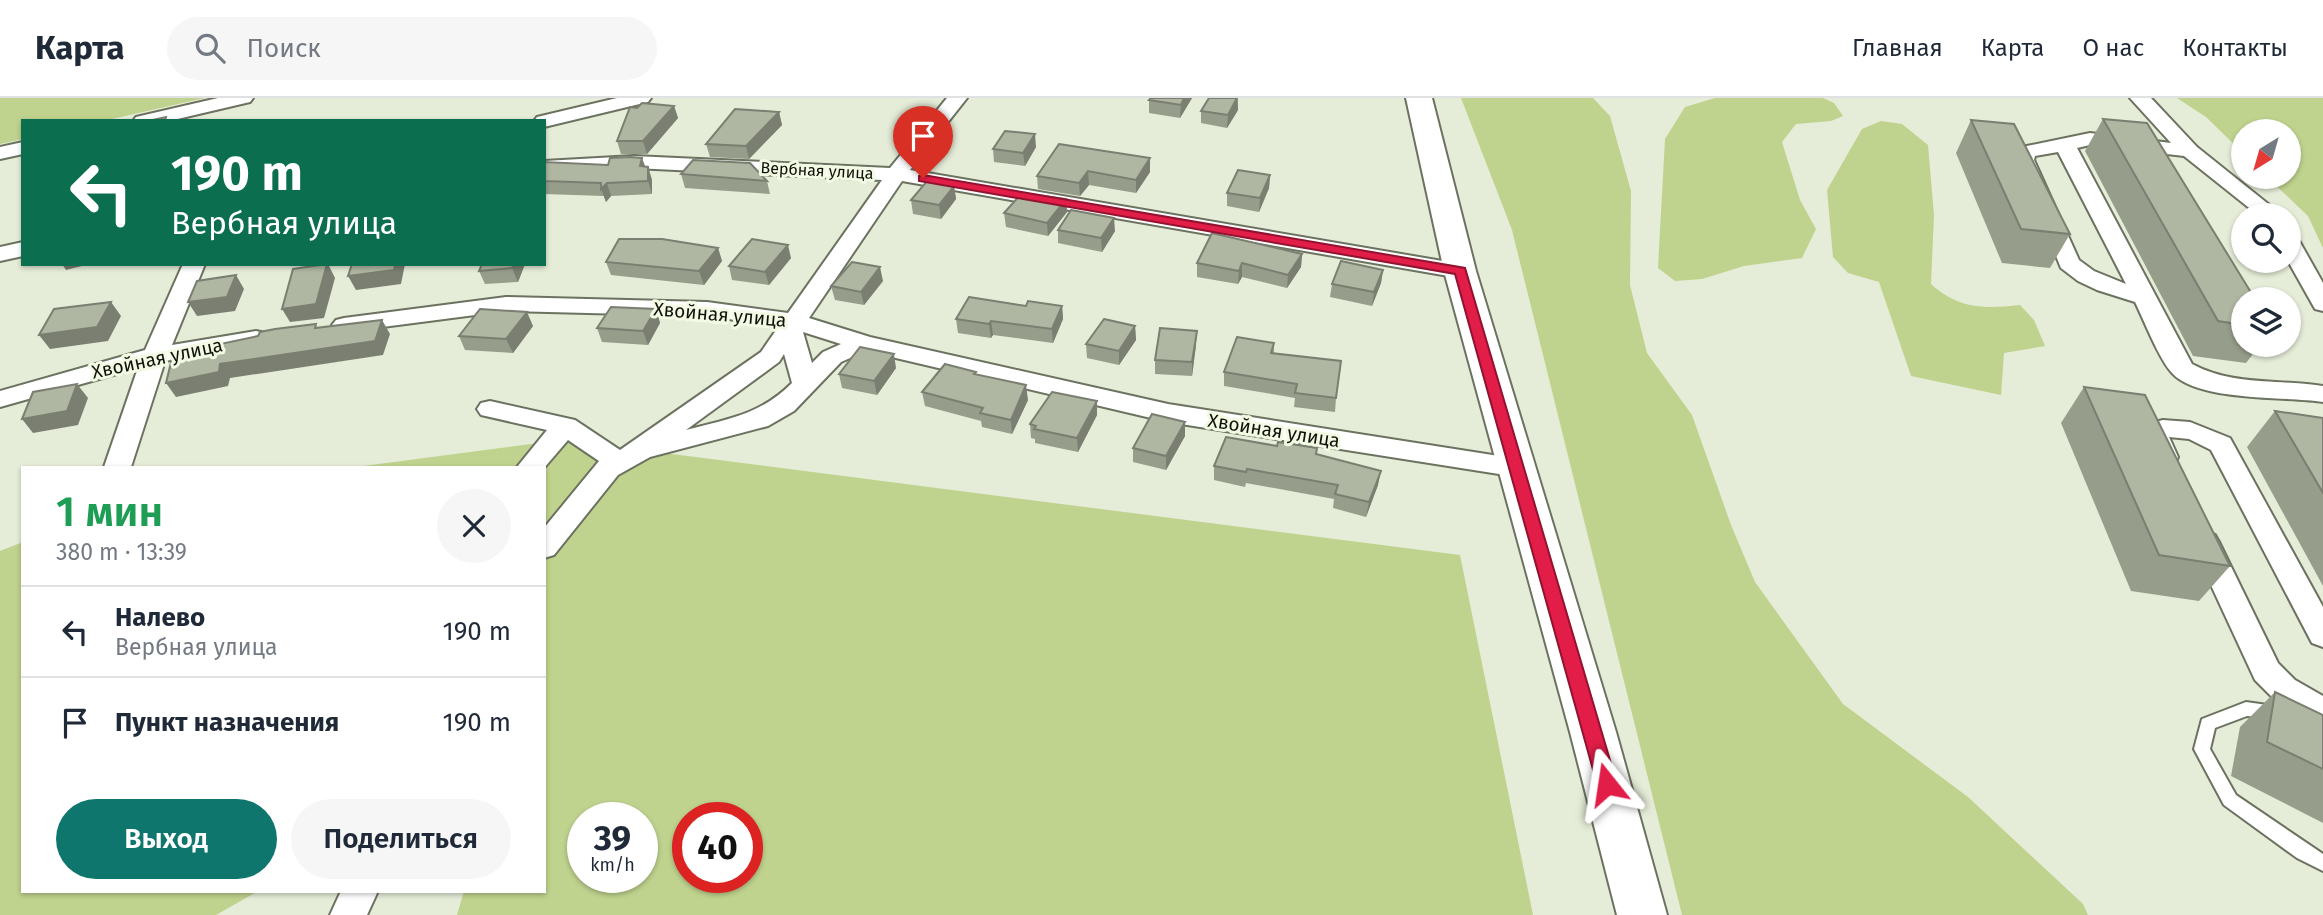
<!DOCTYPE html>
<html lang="ru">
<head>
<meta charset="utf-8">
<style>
  :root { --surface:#fff; --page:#f6f6f7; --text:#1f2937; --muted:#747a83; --line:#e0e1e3; --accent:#0f766e }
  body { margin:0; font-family:"Fira Sans",sans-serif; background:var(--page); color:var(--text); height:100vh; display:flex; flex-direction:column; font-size:26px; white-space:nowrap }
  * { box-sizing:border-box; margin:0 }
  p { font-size:23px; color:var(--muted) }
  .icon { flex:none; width:38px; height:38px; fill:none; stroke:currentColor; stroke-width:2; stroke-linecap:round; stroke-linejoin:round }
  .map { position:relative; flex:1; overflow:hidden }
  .drawer { position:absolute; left:21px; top:368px; width:525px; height:427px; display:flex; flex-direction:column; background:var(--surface); border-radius:0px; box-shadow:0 2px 5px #0004 }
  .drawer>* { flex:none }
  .guide { position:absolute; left:21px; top:21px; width:525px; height:147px; border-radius:0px; box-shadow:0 2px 5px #0004; background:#0b6e4f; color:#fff; overflow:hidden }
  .needle { width:46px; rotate:217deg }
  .buttons { position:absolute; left:2231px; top:21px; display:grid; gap:14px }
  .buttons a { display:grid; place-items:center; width:70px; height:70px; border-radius:50%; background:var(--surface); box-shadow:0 2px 5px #0004; font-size:35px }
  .speed { position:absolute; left:567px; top:704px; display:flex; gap:14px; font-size:35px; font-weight:700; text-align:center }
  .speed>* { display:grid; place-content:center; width:91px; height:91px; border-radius:50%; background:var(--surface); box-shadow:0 2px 5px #0004; line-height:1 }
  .speed small { font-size:18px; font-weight:400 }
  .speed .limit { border:10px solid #d22; background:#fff; color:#111 }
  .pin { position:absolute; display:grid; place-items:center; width:60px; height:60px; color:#fff; margin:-72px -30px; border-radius:50% 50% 50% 0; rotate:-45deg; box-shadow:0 0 7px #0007 }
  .pin .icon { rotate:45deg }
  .me { position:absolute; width:77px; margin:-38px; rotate:345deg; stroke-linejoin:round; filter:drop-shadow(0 0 5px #0008) }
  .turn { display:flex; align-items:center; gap:24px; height:147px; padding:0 35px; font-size:32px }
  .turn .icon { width:91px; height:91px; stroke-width:2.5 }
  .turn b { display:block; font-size:49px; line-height:60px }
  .round { display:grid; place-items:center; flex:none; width:74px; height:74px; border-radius:37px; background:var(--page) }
  .head { display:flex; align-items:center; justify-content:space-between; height:119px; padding:0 35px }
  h1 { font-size:42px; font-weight:600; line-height:52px; color:#1e9e55 }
  .action { display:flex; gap:14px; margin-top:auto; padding:14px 35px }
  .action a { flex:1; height:80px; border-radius:42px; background:var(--accent); color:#fff; font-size:28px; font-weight:600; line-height:80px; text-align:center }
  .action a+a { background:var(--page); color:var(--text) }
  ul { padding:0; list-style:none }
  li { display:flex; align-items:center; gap:21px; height:91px; padding:0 35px; border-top:2px solid var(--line) }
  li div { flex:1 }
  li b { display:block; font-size:26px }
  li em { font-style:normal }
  header { display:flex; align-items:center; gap:42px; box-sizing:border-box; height:98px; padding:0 35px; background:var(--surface); border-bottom:2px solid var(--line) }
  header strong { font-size:33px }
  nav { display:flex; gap:38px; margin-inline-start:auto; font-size:24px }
  .search { width:490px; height:63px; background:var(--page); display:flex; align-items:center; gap:18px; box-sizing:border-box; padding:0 24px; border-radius:38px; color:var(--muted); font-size:26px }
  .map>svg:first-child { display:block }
</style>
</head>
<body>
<header>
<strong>Карта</strong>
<div class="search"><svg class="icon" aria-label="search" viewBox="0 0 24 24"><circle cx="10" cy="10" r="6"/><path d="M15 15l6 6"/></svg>Поиск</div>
<nav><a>Главная</a><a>Карта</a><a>О нас</a><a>Контакты</a></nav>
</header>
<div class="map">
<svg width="2323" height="817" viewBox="0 0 2323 817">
  <rect width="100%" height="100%" fill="#e5ecd7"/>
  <!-- green -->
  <g fill="#bfd38e" fill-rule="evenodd">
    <polygon points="0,0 205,0 103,23 23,23 23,41 0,46"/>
    <polygon points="1461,0 1593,0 1610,18 1631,93 1630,187 1647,255 1692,317 1731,427 1755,484 1843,606 1968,699 2083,806 2088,817 1682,817 1512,132"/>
    <polygon points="1715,0 1823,0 1834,5 1843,18 1831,23 1796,26 1782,44 1800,102 1816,131 1802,160 1744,168 1702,181 1675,183 1658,170 1665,41 1685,9"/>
    <polygon points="2177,0 2323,0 2323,150 2308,118 2267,79 2289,79 2289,33 2244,33 2243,55 2206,19"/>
    <path d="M1881 23 1902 26 1928 47 1934 117 1931 186C1958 211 1985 211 2020 207L2034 222 2045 248 2004 255 2001 297 1911 278 1879 184 1848 175 1833 159 1827 92 1862 31Z"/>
    <path d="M562 342 1460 457 1533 817H457L464 793H544V369H356ZM583 719H642V779H583ZM688 719H747V779H688Z"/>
    <polygon points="23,444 23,793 258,793 216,817 0,817 0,453"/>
  </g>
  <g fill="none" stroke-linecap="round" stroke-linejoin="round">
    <defs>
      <polygon id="lane" points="2246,604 2282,609 2284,614 2282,619 2276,621 2247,618 2215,630 2210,651 2236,697 2323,756 2323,773 2297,760 2224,707 2194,651 2202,621"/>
      <g id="street">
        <polygon points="218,0 253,0 250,4 169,23 133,23 136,19"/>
        <polygon points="617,0 651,0 648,4 544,29 544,23 534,23 537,19"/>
        <path d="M947 0H967L910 72 1460 166 1468 168 1471 173 1468 178 1460 180 902 83 809 220 870 239 1168 306 1518 361 1528 363 1532 370 1528 377 1518 379 1168 324 866 253 841 264 794 313 768 328 650 359 618 377 554 457 544 460V430L599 363 568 342 544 370 517 369 547 332 481 317 477 311 481 305 490 303 575 322 620 352 761 254 779 228 707 218 506 213 344 234 336 232 332 227 336 222 344 220 506 199 707 204 788 215 882 82 634 70 544 75V63L634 58 890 70ZM803 234 841 246 823 254 812 265ZM784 256 792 285C760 317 728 321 686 332L779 264Z"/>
        <path d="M2130 0H2151L2197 49 2282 117H2258L2184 58 2090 47 2077 50 2192 266C2233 288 2278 281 2323 288V304C2285 298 2198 304 2172 275 2159 261 2144 222 2135 204L2097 192 2078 183 2061 170 2014 57 2022 49 2090 35 2171 45ZM2058 54 2126 186 2094 173 2079 162 2034 62 2035 58Z"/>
        <polygon points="23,44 23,56 0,61 0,49"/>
        <polygon points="2289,137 2297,139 2323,185 2323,213 2315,211 2288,163"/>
        <polygon points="23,144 23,158 0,163 0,149"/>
        <polygon points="183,166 205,166 172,247 256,233 265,235 268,240 265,245 256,247 165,263 131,369 104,369 138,270 0,309 0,293 145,252"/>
        <polygon points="2163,322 2190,324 2230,340 2323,509 2323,549 2312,545 2211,352 2189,341 2169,339 2178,359 2175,365 2165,368 2155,365 2142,337 2147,326"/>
        <polygon points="2205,434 2215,437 2219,444 2278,565 2295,582 2323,598 2323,627 2273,600 2255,582 2191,444 2195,437"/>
        <polygon points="341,793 378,793 367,817 330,817"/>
      </g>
      <polygon id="secondary" points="1406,0 1432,0 1476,173 1616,634 1667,817 1617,817 1570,634 1444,173"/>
    </defs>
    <!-- lane casing -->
    <use href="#lane" stroke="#6c7260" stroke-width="4"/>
    <!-- street casing -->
    <use href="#street" stroke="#6c7260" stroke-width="4"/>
    <!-- secondary casing -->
    <use href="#secondary" stroke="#6c7260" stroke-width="4"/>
    <!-- lane -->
    <use href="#lane" fill="#fff" fill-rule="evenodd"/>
    <!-- street -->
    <use href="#street" fill="#fff" fill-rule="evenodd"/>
    <!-- secondary -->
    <use href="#secondary" fill="#fff" fill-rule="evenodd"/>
  </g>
  <!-- wall -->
  <g fill="#969d8a">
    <polygon points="1192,0 1180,20 1149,15 1149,2"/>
    <polygon points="1209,0 1238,0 1238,12 1227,30 1201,25 1201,13"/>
    <polygon points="674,8 678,20 647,56 621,56 617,43 637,10"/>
    <polygon points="779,14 782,27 749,61 710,59 706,46"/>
    <polygon points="2103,21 2244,201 2244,247 2260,247 2246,265 2193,258 2085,53"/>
    <polygon points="1971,22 2070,136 2050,170 2002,165 1956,55"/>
    <polygon points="1036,49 1025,68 994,64 993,51"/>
    <polygon points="1150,60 1150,74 1136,95 1089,87 1080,98 1038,91 1037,78"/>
    <polygon points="544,64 648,69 652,82 652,96 611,98 606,104 604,98 544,96"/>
    <polygon points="681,76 767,83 770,96 685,90"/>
    <polygon points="1270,77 1269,90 1259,114 1227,108 1227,95"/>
    <polygon points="954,88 956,101 941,121 913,116 911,102"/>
    <polygon points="1066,101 1067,114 1048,138 1006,129 1004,115"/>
    <polygon points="1058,132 1115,133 1102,154 1058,145"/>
    <polygon points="718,150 722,163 704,187 611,177 606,164"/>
    <polygon points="1302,156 1301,169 1287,190 1242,179 1238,186 1197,179 1197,165"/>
    <polygon points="791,160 769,187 732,182 729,168"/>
    <polygon points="525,166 518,184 485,186 479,173"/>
    <polygon points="1383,172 1381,185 1372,208 1330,199 1332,186"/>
    <polygon points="883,183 864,207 835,202 831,188"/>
    <polygon points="1026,208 1062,208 1063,221 1053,245 993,237 991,240 958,235 956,221"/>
    <polygon points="656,211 660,225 648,247 602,244 597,230"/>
    <polygon points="533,228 513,255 465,252 459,238"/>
    <polygon points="1135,228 1136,242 1119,267 1087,260 1086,246"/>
    <polygon points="1274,245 1274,256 1336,300 1335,314 1294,309 1295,300 1224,288 1224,274"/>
    <polygon points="1196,247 1192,278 1155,276 1155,262"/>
    <polygon points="896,270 877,297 842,290 839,276"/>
    <polygon points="976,277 1028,302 1012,336 982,329 981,323 925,308 922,294"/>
    <polygon points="2084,289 2230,468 2199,503 2131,493 2061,325"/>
    <polygon points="2275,313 2323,320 2323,488 2247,349"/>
    <polygon points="1097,317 1078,354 1035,345 1035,341 1031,340 1030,326"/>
    <polygon points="1185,324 1185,338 1166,372 1133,364 1133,350"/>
    <polygon points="1316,356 1378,387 1366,419 1333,410 1334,401 1246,385 1245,389 1214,382 1214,368"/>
    <polygon points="2275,594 2323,617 2323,725 2231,678 2240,629"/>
  </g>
  <!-- shaded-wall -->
  <g fill="#7a7f71">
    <polygon points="1184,0 1192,0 1180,20 1181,7"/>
    <polygon points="1237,0 1238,12 1227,30 1228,17"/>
    <polygon points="674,8 678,20 647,56 643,43"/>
    <polygon points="779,14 782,27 749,61 746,48"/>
    <polygon points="1035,36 1036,49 1025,68 1023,55"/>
    <polygon points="642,60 647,73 640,68"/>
    <polygon points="1150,60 1150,74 1136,95 1136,82"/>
    <polygon points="648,69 652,82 652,96 648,83"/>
    <polygon points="1088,73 1089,87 1080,98 1079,85"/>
    <polygon points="1270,77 1269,90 1259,114 1260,100"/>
    <polygon points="607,85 611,98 606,104 601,91"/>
    <polygon points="954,88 956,101 941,121 939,107"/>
    <polygon points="1066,101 1067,114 1048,138 1047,125"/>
    <polygon points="1114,120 1115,133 1102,154 1101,140"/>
    <polygon points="788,147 791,160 769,187 765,174"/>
    <polygon points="718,150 722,163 704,187 699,173"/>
    <polygon points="1302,156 1301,169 1287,190 1288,177"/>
    <polygon points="1242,165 1242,179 1238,186 1239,173"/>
    <polygon points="62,166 90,166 66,172"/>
    <polygon points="328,166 335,180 324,220 290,224 282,211"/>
    <polygon points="395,166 405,166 401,186 356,192 348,178"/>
    <polygon points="514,166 525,166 518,184 512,170"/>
    <polygon points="880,169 883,183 864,207 861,194"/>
    <polygon points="1383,172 1381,185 1372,208 1374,194"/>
    <polygon points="236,177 244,191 235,213 197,218 188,204"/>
    <polygon points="111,204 121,218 108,243 50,251 39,237"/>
    <polygon points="1062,208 1063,221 1053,245 1052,231"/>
    <polygon points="656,211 660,225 648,247 643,233"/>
    <polygon points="527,214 533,228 513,255 506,241"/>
    <polygon points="382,222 390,236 383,257 230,280 228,288 176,299 166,285 220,266"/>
    <polygon points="991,223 993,237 991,240 989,226"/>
    <polygon points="1135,228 1136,242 1119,267 1119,253"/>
    <polygon points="1197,233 1196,247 1192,278 1192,264"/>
    <polygon points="894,256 896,270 877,297 874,283"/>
    <polygon points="77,286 88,300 78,327 33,335 22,321"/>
    <polygon points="1026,287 1028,302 1012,336 1011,322"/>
    <polygon points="1097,303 1097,317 1078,354 1077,340"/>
    <polygon points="1185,324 1185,338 1166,372 1166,358"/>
    <polygon points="1381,373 1378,387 1366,419 1369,404"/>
  </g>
  <!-- building -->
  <g fill="#afb6a1" stroke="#7a7f71" stroke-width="2">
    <polygon points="1151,0 1184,0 1181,7 1149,2"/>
    <polygon points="1209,0 1237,0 1228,17 1201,13"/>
    <polygon points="642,5 674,8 643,43 617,43 630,9 637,10"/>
    <polygon points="735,11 779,14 746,48 706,46"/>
    <polygon points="166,19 165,23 148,23"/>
    <polygon points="2103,21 2147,25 2255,201 2244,201 2244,227 2218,223"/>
    <polygon points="1971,22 2014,26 2070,136 2021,131"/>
    <polygon points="1005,33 1035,36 1023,55 993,51"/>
    <polygon points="1059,46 1150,60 1136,82 1088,73 1079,85 1037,78"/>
    <polygon points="630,59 642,60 640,68 648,69 648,83 607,85 601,91 601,85 544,83 544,64 608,67 610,60"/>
    <polygon points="693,62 750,65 767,83 681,76"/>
    <polygon points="1238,72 1270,77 1260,100 1227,95"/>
    <polygon points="927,83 954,88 939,107 911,102"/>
    <polygon points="1022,95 1066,101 1047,125 1004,115"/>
    <polygon points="1071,112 1114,120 1101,140 1058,132"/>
    <polygon points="1212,135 1302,156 1288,177 1242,165 1239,173 1197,165"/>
    <polygon points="619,141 662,141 718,150 699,173 606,164"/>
    <polygon points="752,141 788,147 765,174 729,168"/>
    <polygon points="1341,163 1383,172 1374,194 1332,186"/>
    <polygon points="852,164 880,169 861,194 831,188"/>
    <polygon points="327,166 316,206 282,211 293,171"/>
    <polygon points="352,166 395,166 394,172 348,178"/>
    <polygon points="482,166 514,166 512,170 479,173"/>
    <polygon points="236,177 227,199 188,204 197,183"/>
    <polygon points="969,199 1026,208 1028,203 1062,208 1052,231 991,223 989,226 956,221"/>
    <polygon points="111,204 97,229 39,237 54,211"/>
    <polygon points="611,209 656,211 643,233 597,230"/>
    <polygon points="480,211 527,214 506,241 459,238"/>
    <polygon points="1104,221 1135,228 1119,253 1086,246"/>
    <polygon points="382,222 375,243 220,266 219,274 166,285 173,256 258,238 260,234 275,231 316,226 315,230"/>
    <polygon points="1160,230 1197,233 1192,264 1155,262"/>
    <polygon points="1237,239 1274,245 1271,255 1341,263 1336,300 1295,295 1297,286 1224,274"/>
    <polygon points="860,249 894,256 874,283 839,276"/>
    <polygon points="945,266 976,274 974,276 1026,287 1011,322 980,315 983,310 922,294"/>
    <polygon points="77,286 67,313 22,321 33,294"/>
    <polygon points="2084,289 2145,297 2230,468 2159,457"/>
    <polygon points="1052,294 1097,303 1077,340 1034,331 1036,328 1030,326"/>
    <polygon points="2275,313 2323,320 2323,395"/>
    <polygon points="1152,316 1185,324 1166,358 1133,350"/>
    <polygon points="1226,339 1277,348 1278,344 1317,350 1316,356 1381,373 1369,404 1335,396 1338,387 1247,371 1246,374 1214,368"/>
    <polygon points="2275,594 2323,617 2323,671 2267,644"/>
  </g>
  <!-- route -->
  <polygon fill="#e11d48" stroke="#92132f" stroke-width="2" points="923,77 1465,170 1617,686 1614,692 1607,695 1600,692 1597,686 1455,176 919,83 919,78"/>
  <g text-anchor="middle" stroke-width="6" stroke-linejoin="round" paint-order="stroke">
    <!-- far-street labels -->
    <g font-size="16" fill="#0f110a" stroke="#f3fae4">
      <text transform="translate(817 72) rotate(3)" y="6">Вербная улица</text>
    </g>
    <!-- street labels -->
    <g font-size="19" fill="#0f110a" stroke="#f3fae4">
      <text transform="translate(720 216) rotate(5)" y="7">Хвойная улица</text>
      <text transform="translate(157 260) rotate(-12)" y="7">Хвойная улица</text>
      <text transform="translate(1274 332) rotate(9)" y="7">Хвойная улица</text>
    </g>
  </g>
</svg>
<div class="buttons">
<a><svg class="needle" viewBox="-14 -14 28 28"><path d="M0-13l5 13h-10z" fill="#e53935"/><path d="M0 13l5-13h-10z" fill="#747a83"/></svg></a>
<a><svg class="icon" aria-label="search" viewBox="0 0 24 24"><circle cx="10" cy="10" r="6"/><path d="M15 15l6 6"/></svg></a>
<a><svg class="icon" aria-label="layers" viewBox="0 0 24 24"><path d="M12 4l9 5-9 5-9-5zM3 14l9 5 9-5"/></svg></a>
</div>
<div class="speed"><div>39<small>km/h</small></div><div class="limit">40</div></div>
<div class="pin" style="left:923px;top:80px;background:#d93025"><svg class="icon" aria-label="arrive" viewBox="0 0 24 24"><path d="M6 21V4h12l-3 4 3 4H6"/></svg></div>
<svg class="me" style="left:1607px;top:686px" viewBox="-20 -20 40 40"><path d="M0-17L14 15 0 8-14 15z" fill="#e11d48" stroke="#fff" stroke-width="4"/></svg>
<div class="guide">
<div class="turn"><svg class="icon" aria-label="left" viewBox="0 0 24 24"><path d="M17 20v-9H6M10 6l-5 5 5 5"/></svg><div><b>190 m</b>Вербная улица</div></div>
</div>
<section class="drawer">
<div class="head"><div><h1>1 мин</h1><p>380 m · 13:39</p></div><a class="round"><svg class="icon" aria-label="close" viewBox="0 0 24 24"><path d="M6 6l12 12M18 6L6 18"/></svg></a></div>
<ul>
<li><svg class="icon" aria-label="left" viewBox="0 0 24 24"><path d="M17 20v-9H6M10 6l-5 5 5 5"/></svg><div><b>Налево</b><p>Вербная улица</p></div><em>190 m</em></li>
<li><svg class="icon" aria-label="arrive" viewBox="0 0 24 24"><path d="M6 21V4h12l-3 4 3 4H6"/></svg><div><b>Пункт назначения</b></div><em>190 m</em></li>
</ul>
<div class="action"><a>Выход</a><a>Поделиться</a></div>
</section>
</div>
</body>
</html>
